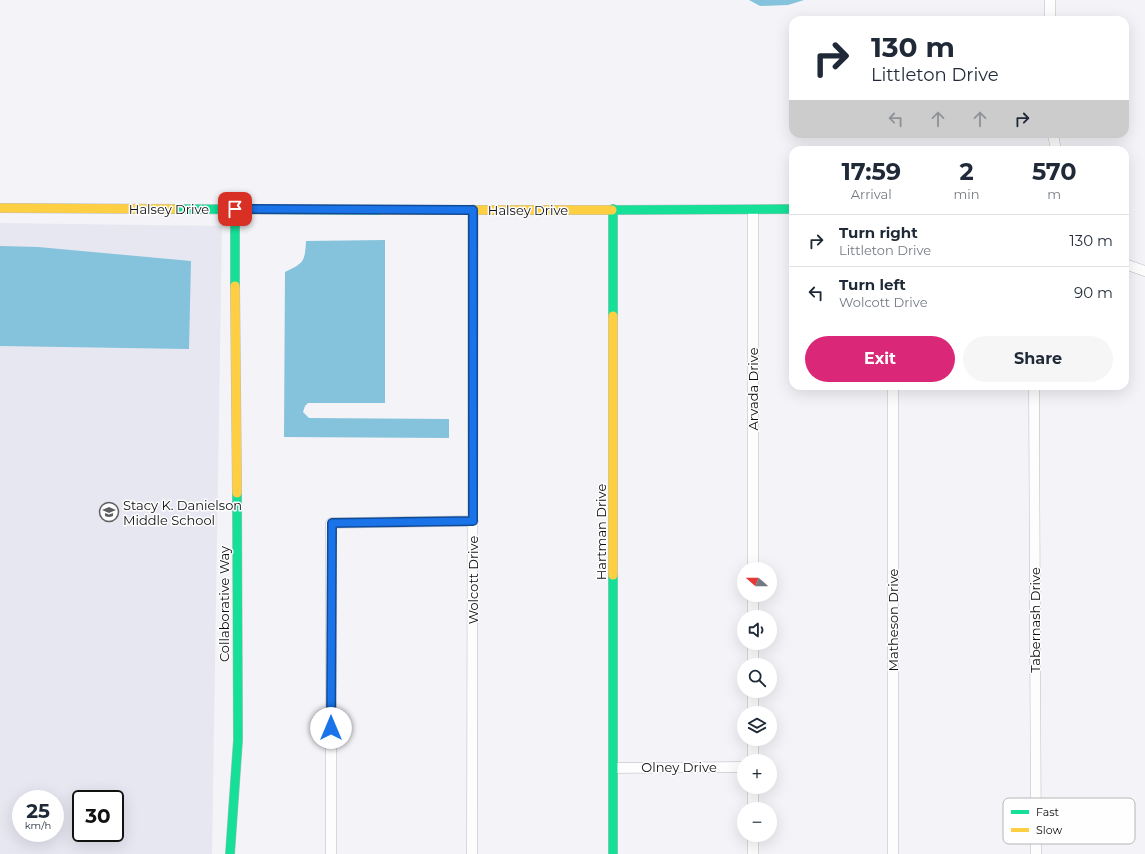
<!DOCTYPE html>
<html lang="en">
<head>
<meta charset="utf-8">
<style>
  :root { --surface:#fff; --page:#f6f6f7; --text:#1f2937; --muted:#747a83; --line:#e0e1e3; --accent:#db2777 }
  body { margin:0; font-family:Montserrat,sans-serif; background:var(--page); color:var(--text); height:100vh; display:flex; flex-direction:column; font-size:15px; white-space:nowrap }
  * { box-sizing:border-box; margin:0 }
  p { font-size:13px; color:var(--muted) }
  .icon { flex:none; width:22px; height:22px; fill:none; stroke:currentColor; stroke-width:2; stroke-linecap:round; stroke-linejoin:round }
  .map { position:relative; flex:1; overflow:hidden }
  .side { position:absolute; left:789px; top:146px; width:340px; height:244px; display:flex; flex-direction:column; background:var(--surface); border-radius:12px; box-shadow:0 4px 16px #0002 }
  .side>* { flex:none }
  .top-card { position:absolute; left:789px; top:16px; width:340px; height:122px; border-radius:12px; box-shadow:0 4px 16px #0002; background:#fff; color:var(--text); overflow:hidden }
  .needle { width:26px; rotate:290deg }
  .buttons { position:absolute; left:737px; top:562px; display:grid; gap:8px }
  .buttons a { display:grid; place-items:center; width:40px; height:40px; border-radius:50%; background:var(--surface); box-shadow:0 4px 16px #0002; font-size:20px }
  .speed { position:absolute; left:12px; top:790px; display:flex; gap:8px; font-size:20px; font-weight:700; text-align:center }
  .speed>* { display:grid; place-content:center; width:52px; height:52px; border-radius:50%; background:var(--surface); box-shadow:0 4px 16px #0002; line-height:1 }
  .speed small { font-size:10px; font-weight:400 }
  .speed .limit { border:2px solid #111; border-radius:6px; background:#fff; color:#111 }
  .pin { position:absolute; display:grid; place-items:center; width:34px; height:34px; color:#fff; margin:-17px; border-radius:8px; box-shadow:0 2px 6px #0006 }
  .me { position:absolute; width:44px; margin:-22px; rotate:0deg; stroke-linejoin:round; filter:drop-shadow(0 0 3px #0008) }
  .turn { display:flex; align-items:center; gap:14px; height:84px; padding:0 16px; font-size:18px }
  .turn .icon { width:52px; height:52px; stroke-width:2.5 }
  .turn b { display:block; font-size:28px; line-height:34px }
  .lanes { display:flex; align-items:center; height:38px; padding:0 16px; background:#0003; justify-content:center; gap:20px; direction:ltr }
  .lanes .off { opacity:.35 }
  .eta { display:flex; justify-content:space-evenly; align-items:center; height:68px; text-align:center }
  .eta b { font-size:24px; font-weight:700; line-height:28px }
  .primary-button { display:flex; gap:8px; margin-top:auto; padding:8px 16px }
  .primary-button a { flex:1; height:46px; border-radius:24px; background:var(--accent); color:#fff; font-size:16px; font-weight:700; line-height:46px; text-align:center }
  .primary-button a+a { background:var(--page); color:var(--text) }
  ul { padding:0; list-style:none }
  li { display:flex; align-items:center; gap:12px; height:52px; padding:0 16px; border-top:1px solid var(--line) }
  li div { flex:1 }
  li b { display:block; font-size:15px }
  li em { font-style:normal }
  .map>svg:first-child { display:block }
</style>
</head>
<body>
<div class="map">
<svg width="1145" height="854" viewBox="0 0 1145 854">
  <rect width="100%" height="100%" fill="#f3f3f8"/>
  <!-- built -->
  <path fill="#e7e7f2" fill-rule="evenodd" d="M0 223 222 226 212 854H0ZM21 799H55V833H21ZM81 799H115V833H81Z"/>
  <!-- water -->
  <g fill="#84c3db">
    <polygon points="749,0 804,0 788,5 760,6"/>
    <path d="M385 240V403H308L305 406 303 412 309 418 449 419V438L284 437 285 272C303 263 305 263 306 241Z"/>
    <polygon points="0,246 38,247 191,261 189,349 0,346"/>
  </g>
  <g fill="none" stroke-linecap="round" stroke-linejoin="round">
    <defs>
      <g id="street">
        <polyline points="1050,20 1050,0"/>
        <polyline points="1053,134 1056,150"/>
        <polyline points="753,210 753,569"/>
        <polyline points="1125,264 1145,271"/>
        <polyline points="893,386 893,854"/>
        <polyline points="1034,386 1036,854"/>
        <polyline points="753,617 753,595"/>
        <polyline points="753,665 753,643"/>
        <polyline points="753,713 753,691"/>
        <polyline points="753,761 753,739"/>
        <polyline points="614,768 744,767"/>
        <polyline points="753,809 753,787"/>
        <polyline points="331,854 331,523 473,521"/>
        <polyline points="472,854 473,210"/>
        <polyline points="753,854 753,835"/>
      </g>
      <g id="fast">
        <polyline points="174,209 381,210"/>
        <polyline points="235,209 235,286"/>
        <polyline points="613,209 613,316"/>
        <polyline points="612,210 793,209"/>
        <polyline points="613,575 613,854"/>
        <polyline points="230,854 238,740 237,493"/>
      </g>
      <g id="slow">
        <polyline points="0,208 174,209"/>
        <polyline points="381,210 612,210"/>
        <polyline points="235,286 237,493"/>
        <polyline points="613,316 613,575"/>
      </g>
    </defs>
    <!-- street casing -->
    <use href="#street" stroke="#bbbcc0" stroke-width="11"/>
    <!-- fast casing -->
    <use href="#fast" stroke="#bbbcc0" stroke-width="10"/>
    <!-- slow casing -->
    <use href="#slow" stroke="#bbbcc0" stroke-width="10"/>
    <!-- street -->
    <use href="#street" stroke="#fdfdfe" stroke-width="10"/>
    <!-- fast -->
    <use href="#fast" stroke="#16e098" stroke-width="9"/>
    <!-- slow -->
    <use href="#slow" stroke="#ffcf43" stroke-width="9"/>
  </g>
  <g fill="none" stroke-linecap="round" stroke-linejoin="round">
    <defs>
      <polyline id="route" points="235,209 473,210 473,521 332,523 331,728"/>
    </defs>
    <!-- route casing -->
    <use href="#route" stroke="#114b97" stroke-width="10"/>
    <!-- route -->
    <use href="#route" stroke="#1a73e8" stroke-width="7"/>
  </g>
  <!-- icons -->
  <defs>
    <symbol id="school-ring" viewBox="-11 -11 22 22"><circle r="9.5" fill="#fefefe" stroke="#5f5f62" stroke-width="1.5"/><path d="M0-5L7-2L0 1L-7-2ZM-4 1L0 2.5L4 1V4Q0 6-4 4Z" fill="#5f5f62"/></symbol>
  </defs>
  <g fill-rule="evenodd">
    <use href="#school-ring" x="98" y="501" width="22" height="22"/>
  </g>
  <g text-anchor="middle" stroke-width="3" stroke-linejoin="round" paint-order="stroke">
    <!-- street labels -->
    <g font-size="13" fill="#0f0f12" stroke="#fefefe">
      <text x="169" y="214">Halsey Drive</text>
      <text x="528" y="215">Halsey Drive</text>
      <text transform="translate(753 389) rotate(-90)" y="5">Arvada Drive</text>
      <text transform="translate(601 532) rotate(-90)" y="5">Hartman Drive</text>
      <text transform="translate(473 580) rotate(-90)" y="5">Wolcott Drive</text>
      <text transform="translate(224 604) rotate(-90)" y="5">Collaborative Way</text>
      <text transform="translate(893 620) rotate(-90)" y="5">Matheson Drive</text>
      <text transform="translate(1035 620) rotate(-90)" y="5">Tabernash Drive</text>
      <text x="679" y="772">Olney Drive</text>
    </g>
    <!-- poi labels -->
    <g font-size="13" fill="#0f0f12" stroke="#fefefe" text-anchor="start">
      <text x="123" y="510">Stacy K. Danielson<tspan x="123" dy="15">Middle School</tspan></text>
    </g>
  </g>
  <!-- legend -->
  <rect x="1003" y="798" width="132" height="46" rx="6" fill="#fefefe" stroke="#b6b6b7" stroke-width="1"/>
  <rect x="1011" y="810" width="18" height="4" fill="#16e098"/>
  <rect x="1011" y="828" width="18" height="4" fill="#ffcf43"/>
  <g font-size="11" fill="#0f0f12">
    <text x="1036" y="816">Fast</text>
    <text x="1036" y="834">Slow</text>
  </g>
</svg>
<div class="buttons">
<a><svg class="needle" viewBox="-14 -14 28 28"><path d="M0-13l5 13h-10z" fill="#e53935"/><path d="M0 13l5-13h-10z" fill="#747a83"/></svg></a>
<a><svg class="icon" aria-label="sound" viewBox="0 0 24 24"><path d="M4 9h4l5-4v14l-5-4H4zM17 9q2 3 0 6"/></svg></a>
<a><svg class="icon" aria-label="search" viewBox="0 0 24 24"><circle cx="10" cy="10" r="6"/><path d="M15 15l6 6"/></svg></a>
<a><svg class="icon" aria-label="layers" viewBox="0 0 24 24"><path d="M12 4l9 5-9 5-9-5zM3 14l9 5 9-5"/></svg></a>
<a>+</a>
<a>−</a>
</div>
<div class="speed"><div>25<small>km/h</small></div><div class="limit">30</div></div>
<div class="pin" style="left:235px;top:209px;background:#d93025"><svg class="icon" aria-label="arrive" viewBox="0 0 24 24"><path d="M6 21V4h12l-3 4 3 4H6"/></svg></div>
<svg class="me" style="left:331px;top:728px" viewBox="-20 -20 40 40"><circle r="19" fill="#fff"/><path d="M0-13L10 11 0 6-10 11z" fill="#1a73e8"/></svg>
<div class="top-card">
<div class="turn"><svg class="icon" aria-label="right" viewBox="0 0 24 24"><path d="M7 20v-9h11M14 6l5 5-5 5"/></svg><div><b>130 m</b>Littleton Drive</div></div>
<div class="lanes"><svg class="icon off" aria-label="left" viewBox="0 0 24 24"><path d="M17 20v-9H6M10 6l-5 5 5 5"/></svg><svg class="icon off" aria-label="ahead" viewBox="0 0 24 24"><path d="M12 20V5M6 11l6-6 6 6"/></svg><svg class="icon off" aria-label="ahead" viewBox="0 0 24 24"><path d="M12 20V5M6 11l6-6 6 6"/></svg><svg class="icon" aria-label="right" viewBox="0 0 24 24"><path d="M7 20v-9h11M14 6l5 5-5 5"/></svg></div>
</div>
<section class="side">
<div class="eta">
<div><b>17:59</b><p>Arrival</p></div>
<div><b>2</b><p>min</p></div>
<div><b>570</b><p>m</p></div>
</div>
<ul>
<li><svg class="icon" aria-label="right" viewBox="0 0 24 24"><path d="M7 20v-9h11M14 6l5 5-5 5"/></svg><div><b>Turn right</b><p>Littleton Drive</p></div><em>130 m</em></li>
<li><svg class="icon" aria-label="left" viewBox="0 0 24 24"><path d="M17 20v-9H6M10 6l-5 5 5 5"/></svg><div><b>Turn left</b><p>Wolcott Drive</p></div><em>90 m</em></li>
</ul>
<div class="primary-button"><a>Exit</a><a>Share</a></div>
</section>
</div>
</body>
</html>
